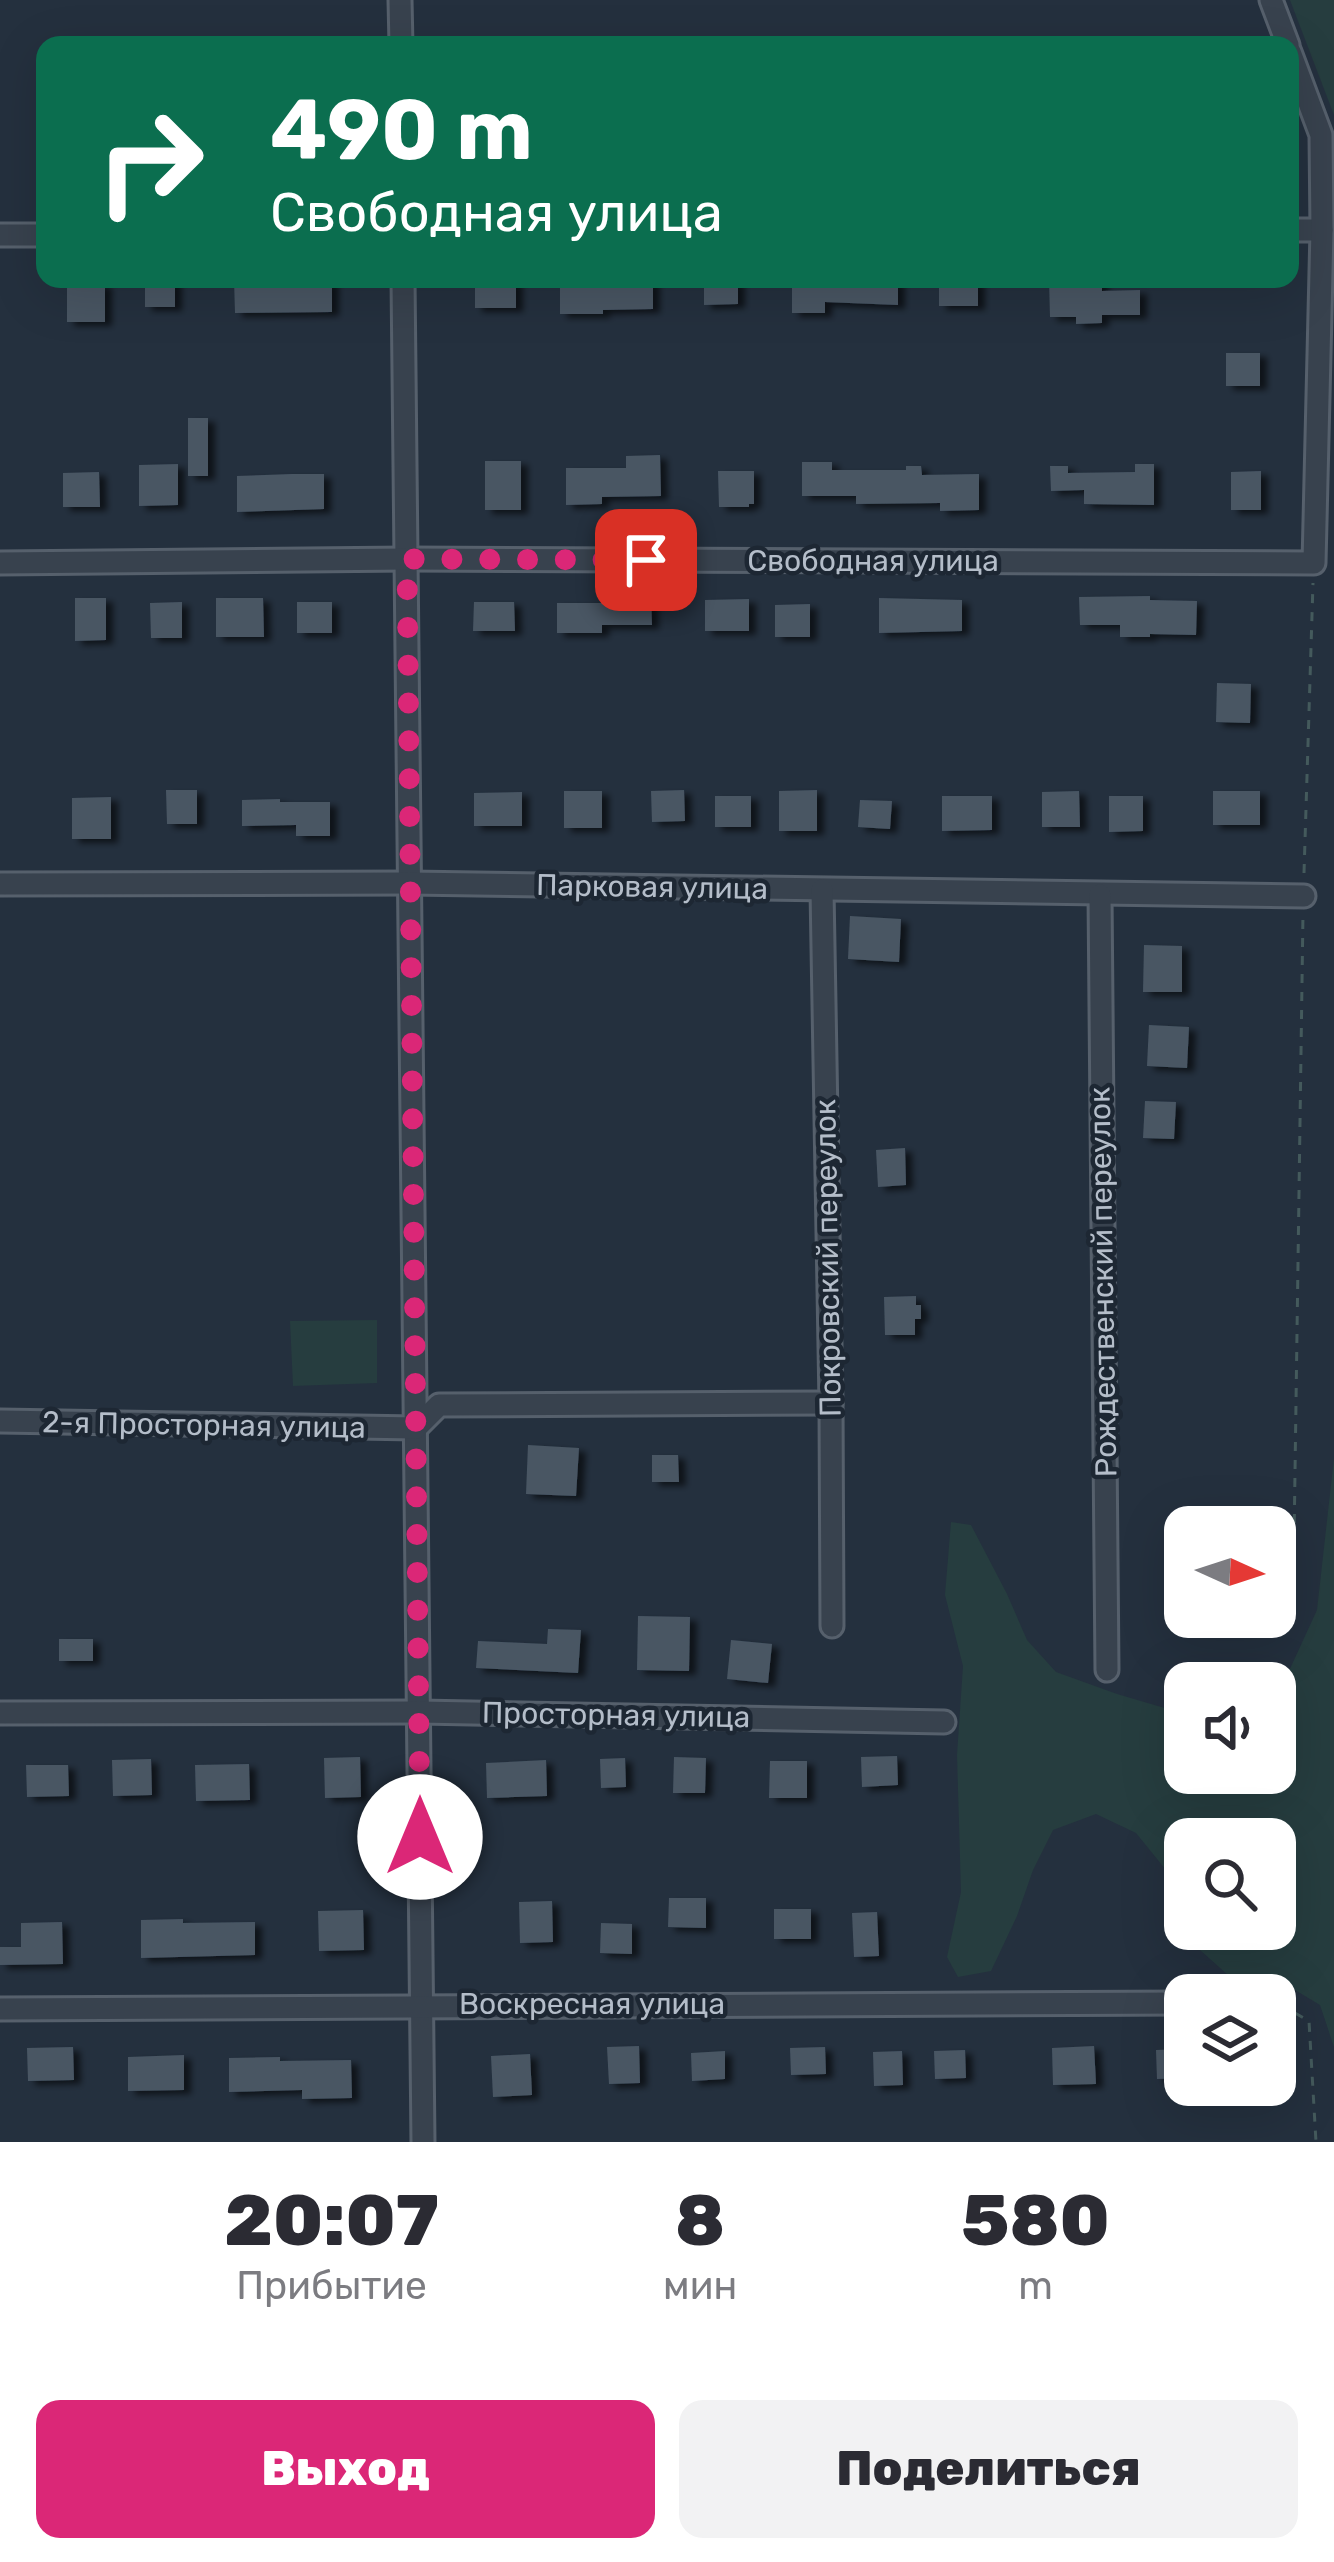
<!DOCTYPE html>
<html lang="ru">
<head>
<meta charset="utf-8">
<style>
  :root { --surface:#fff; --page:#f2f2f3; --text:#2b2b33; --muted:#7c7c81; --accent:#db2777 }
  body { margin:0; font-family:Rubik,sans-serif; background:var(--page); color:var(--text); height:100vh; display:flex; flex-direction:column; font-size:45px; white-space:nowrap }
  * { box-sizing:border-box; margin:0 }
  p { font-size:39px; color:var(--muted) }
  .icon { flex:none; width:66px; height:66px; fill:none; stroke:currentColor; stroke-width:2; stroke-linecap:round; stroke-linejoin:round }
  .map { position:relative; height:2142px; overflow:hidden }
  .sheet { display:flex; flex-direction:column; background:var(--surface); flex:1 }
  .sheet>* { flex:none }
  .guide { position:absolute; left:36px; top:36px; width:1263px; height:252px; border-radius:24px; box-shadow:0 12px 48px #0002; background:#0b6e4f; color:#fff; overflow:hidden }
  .needle { width:78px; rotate:93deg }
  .buttons { position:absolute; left:1164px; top:1506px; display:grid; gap:24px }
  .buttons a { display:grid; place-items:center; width:132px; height:132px; border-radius:24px; background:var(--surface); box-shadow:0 12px 48px #0002; font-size:60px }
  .pin { position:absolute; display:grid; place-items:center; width:102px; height:102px; color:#fff; margin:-51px; border-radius:24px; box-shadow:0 6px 18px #0006 }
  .me { position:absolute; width:132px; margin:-66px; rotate:0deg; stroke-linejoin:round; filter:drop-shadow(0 0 9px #0008) }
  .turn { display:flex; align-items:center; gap:42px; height:252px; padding:0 36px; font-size:54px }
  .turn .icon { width:156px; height:156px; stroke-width:2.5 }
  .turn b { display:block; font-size:84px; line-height:102px }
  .eta { display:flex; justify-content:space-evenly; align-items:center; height:204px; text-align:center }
  .eta b { font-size:72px; font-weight:800; line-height:84px }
  .button { display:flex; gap:24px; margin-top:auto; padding:24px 36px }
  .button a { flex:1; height:138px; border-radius:24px; background:var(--accent); color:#fff; font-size:48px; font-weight:800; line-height:138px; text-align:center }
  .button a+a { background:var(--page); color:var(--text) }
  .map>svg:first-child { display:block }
</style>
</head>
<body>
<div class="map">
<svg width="1334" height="2142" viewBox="0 0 1334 2142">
  <defs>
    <filter id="shadow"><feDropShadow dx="7" dy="4" stdDeviation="3" flood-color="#0009"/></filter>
  </defs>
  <rect width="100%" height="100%" fill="#24303e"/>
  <!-- green -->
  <g fill="#263d3f">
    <polygon points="1290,0 1334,0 1334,115"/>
    <polygon points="377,1320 377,1383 293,1386 290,1321"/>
    <polygon points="1334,1458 1334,2047 1320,2005 1285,1984 1229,1976 1200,1950 1193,1929 1275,1929 1275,1839 1185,1839 1185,1908 1166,1870 1136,1833 1096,1814 1053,1830 1033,1870 1017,1916 991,1971 958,1977 947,1957 961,1892 957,1755 963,1666 945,1595 951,1522 971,1525 1007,1594 1027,1640 1056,1672 1117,1694 1185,1714 1185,1773 1275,1773 1275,1683 1289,1671 1317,1610"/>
  </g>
  <!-- building -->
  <g fill="#485664" filter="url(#shadow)">
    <rect x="145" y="279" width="30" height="28"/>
    <polygon points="234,279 332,279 332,312 235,313"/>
    <rect x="475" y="279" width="41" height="29"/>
    <polygon points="560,279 653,279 653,309 603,310 603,314 560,314"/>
    <polygon points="704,279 738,279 738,304 704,305"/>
    <polygon points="792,279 898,279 898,305 825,302 825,313 792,313"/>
    <rect x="939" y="279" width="39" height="27"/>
    <polygon points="1049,279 1102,279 1102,291 1140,290 1140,315 1102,315 1102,323 1076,324 1076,317 1050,317"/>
    <rect x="67" y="283" width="38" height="39"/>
    <rect x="1226" y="353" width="34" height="33"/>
    <rect x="188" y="418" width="20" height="58"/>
    <polygon points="660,455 661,496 602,497 602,504 566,505 566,468 626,468 626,456"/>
    <rect x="485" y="461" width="36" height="49"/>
    <polygon points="802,462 832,462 832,470 906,470 906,466 921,466 922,475 979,474 979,510 940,511 940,503 856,504 856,496 802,496"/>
    <polygon points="178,464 178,505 139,506 139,465"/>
    <polygon points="1135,464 1154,464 1154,505 1084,504 1084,490 1051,491 1050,466 1068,466 1068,473 1135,472"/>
    <polygon points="718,471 754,471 754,504 749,504 749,507 719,507"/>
    <polygon points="1261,471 1261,510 1231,510 1231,472"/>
    <polygon points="99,472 100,507 63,507 63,473"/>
    <polygon points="292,474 324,474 324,509 237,512 237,476"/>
    <polygon points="618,596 651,596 652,625 602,625 602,633 557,633 557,603 618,603"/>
    <polygon points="1150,596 1150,600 1197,601 1196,635 1150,634 1150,637 1120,637 1120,625 1080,625 1079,597"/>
    <polygon points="75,598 106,598 106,640 75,641"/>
    <polygon points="216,598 263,598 264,637 216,637"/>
    <polygon points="879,598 962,600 962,631 879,633"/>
    <polygon points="749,599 749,631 705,631 705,600"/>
    <polygon points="182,602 182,638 151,638 150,603"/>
    <rect x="297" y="602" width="35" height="31"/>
    <polygon points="474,602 514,602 515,631 473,631"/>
    <polygon points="810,604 810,637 775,637 775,605"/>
    <polygon points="1217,683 1251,684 1250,723 1216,722"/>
    <polygon points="166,790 197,790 197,824 167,824"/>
    <polygon points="684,790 685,821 652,822 651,791"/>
    <polygon points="817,790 817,831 779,831 779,791"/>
    <rect x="564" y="791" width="38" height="37"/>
    <polygon points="1079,791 1080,827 1042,827 1042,792"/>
    <rect x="1213" y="791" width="47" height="34"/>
    <polygon points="522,792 522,826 474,826 474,793"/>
    <rect x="715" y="796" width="36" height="31"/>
    <polygon points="942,796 992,796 992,830 942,831"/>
    <polygon points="1109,796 1143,796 1143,831 1109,832"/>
    <polygon points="111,797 111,839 72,839 72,798"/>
    <polygon points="280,799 280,802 330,802 330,836 296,836 296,825 242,826 242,800"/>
    <polygon points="860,800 892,801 890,829 858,827"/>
    <polygon points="850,916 901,919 899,962 848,959"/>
    <polygon points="1144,945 1182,946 1182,992 1143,992"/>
    <polygon points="1149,1025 1189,1027 1187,1068 1147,1066"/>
    <polygon points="1145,1101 1176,1102 1174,1139 1143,1138"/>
    <polygon points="905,1148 906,1185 878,1187 876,1150"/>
    <polygon points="916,1296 916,1305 921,1305 921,1319 915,1319 915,1335 885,1335 884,1297"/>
    <polygon points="528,1445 579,1448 576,1496 526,1494"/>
    <polygon points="652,1455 678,1455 679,1482 652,1482"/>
    <polygon points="638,1616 690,1617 689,1671 637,1670"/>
    <polygon points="548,1629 581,1630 578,1673 476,1668 478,1641 547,1644"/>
    <rect x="59" y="1639" width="34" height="22"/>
    <polygon points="731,1640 772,1644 768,1683 727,1679"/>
    <polygon points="897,1756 898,1785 862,1787 861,1757"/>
    <polygon points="360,1757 361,1797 325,1798 324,1758"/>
    <polygon points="674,1757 706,1758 705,1793 673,1793"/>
    <polygon points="625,1758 626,1787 601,1788 600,1759"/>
    <polygon points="151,1759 152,1795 113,1796 112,1760"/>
    <polygon points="546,1760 547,1796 487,1798 486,1763"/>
    <polygon points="770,1761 807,1761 807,1798 769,1798"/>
    <polygon points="249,1764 250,1800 196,1801 195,1765"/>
    <polygon points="26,1765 68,1765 69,1796 27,1797"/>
    <polygon points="669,1898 706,1898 706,1928 668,1927"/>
    <polygon points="552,1901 553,1942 520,1943 519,1902"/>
    <rect x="774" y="1909" width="37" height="30"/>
    <polygon points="363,1910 364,1950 319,1951 318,1911"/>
    <polygon points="877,1912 879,1956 854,1957 852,1913"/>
    <polygon points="183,1919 183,1923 255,1922 255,1955 141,1958 141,1920"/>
    <polygon points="62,1922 63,1964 0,1965 0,1947 21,1947 21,1923"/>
    <polygon points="601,1923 632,1924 632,1954 600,1953"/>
    <polygon points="639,2046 640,2083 609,2084 607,2047"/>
    <polygon points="1094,2046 1096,2084 1053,2085 1052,2048"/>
    <polygon points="73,2047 74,2080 28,2081 27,2048"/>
    <polygon points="825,2047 826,2074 791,2075 790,2048"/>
    <polygon points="1183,2049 1184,2078 1157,2079 1156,2050"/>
    <polygon points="965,2050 966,2078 935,2079 934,2051"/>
    <polygon points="725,2051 725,2079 692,2081 691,2053"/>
    <polygon points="902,2051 903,2085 874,2086 873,2052"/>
    <polygon points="530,2054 532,2095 493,2097 491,2056"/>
    <polygon points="184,2055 184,2090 128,2091 128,2057"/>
    <polygon points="280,2057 280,2061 351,2060 352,2098 302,2099 302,2090 229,2092 229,2058"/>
  </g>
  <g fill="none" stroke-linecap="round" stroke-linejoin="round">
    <defs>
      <g id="minor">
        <polyline points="400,0 401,45"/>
        <polyline points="1271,0 1288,45"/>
        <polyline points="1290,230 1322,230"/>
        <polyline points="0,235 45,235"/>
        <polyline points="403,279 423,2142"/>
        <polyline points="0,563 407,559 1314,563 1322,230 1321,135 1290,52"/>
        <polyline points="0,884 410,883 1304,896"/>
        <polyline points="822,890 831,1403 832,1626"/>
        <polyline points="1100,895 1107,1670"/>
        <polyline points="0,1421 416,1428 439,1405 831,1403"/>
        <polyline points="0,1713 420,1712 944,1722"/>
        <polyline points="1275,2002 1278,2002"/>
        <polyline points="0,2009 1185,2003"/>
      </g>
    </defs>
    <!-- minor casing -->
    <use href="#minor" stroke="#56606c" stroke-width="27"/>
    <!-- path -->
    <g stroke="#445a5c" stroke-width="3" stroke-dasharray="9 9" stroke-linecap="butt">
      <polyline points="1304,873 1313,583"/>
      <polyline points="1293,1613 1303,913"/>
      <polyline points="1295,2013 1309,2021 1316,2142"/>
    </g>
    <!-- minor -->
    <use href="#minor" stroke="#38424e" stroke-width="21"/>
  </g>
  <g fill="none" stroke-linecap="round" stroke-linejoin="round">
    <!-- route -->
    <polyline stroke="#db2777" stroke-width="21" stroke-dasharray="0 37.8" points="420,1837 407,559 646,560"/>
  </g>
  <g text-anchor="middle" stroke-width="9" stroke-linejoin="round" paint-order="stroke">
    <!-- street labels -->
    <g font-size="30" fill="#b4bdc9" stroke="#1d2733">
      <text x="873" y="571">Свободная улица</text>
      <text transform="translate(652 887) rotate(1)" y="10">Парковая улица</text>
      <text transform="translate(828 1258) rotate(-91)" y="10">Покровский переулок</text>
      <text transform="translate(1103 1282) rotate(-91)" y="10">Рождественский переулок</text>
      <text transform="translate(204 1425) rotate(1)" y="10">2-я Просторная улица</text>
      <text transform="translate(616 1715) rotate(1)" y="10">Просторная улица</text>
      <text x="592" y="2014">Воскресная улица</text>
    </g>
  </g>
</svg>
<div class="buttons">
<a><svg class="needle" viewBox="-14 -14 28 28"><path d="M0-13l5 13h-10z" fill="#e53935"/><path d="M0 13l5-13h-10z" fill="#7c7c81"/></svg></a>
<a><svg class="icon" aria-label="sound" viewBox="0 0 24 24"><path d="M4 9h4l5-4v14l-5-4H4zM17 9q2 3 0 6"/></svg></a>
<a><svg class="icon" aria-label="search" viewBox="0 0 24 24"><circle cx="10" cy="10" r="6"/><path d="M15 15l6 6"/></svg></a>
<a><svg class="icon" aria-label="layers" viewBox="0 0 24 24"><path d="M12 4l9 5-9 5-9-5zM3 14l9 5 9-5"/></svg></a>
</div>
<div class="pin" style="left:646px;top:560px;background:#d93025"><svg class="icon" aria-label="arrive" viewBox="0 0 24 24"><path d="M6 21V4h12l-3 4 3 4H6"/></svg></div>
<svg class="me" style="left:420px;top:1837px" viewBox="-20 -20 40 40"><circle r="19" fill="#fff"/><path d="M0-13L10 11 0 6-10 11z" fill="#db2777"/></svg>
<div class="guide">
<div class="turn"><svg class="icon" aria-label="right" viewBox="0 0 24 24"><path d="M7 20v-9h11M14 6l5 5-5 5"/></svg><div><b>490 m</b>Свободная улица</div></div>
</div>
</div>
<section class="sheet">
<div class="eta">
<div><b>20:07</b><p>Прибытие</p></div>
<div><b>8</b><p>мин</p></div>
<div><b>580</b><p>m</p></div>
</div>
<div class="button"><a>Выход</a><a>Поделиться</a></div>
</section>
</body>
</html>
